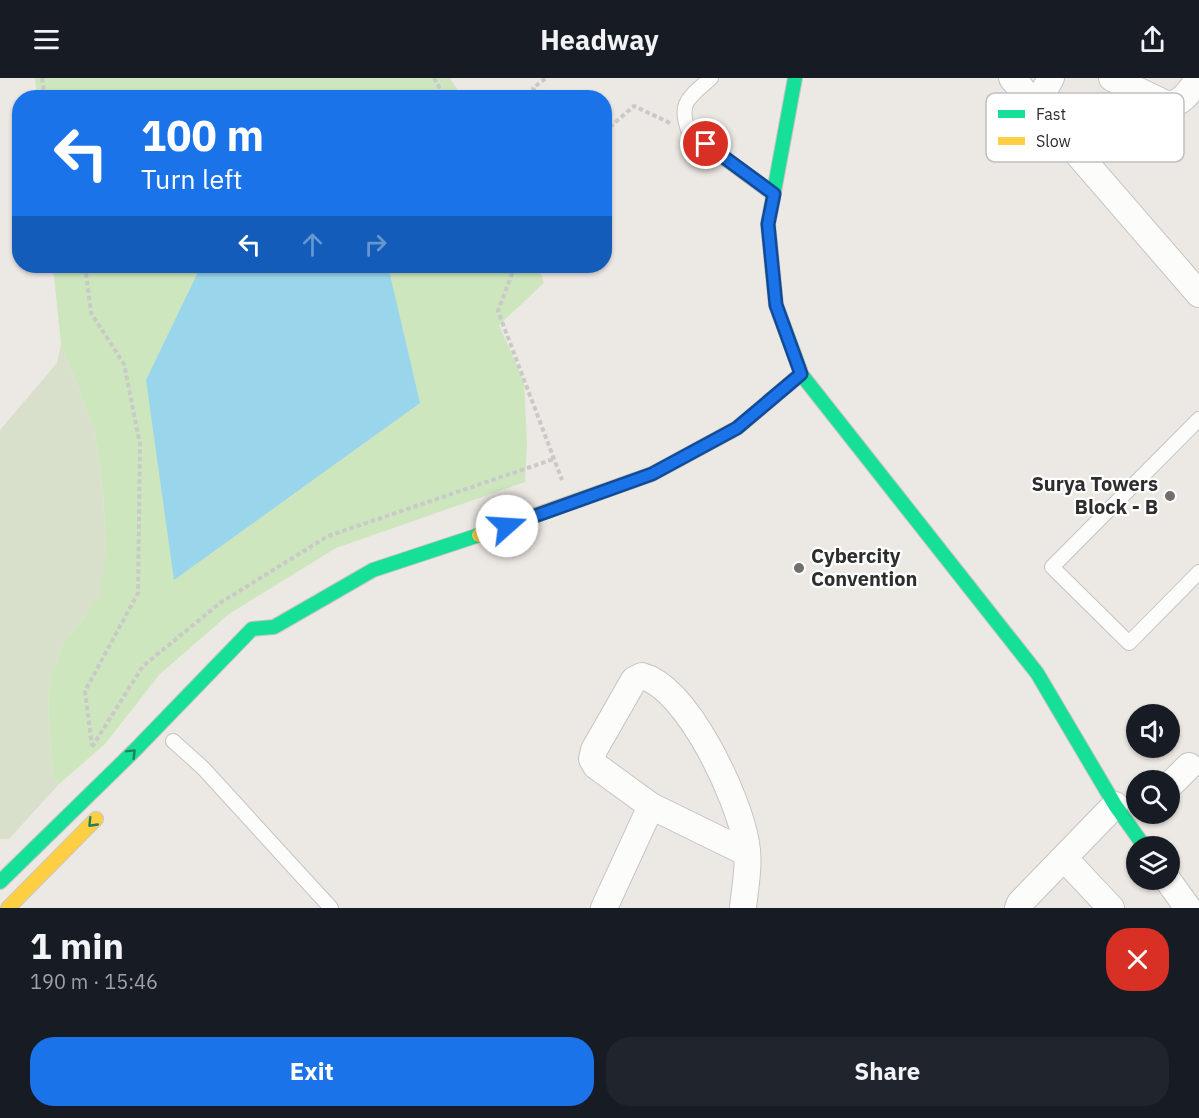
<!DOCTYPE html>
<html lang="en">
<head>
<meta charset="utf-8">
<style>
  :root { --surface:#171b24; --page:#20242c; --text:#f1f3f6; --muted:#9ea1a6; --accent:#1a73e8 }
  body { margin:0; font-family:"IBM Plex Sans",sans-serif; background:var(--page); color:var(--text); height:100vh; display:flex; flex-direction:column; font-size:22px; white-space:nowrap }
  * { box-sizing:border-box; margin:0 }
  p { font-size:20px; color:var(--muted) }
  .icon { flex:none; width:33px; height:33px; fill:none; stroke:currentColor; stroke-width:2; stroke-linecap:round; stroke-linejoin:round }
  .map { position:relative; height:830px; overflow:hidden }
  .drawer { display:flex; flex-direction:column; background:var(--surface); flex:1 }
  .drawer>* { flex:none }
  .banner { position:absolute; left:12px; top:12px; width:600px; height:183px; border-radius:24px; box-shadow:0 2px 4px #0004; background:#1a73e8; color:#fff; overflow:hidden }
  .fabs { position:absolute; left:1126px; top:626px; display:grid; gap:12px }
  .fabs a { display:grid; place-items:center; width:54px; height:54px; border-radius:50%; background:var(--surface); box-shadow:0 2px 4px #0004; font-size:30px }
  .pin { position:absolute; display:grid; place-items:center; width:51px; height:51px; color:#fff; margin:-26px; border:3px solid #fff; border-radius:50%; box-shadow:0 2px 6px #0007 }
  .me { position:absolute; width:66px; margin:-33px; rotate:71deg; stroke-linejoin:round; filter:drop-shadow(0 0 4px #0008) }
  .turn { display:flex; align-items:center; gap:21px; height:126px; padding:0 30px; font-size:27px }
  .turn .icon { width:78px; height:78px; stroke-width:2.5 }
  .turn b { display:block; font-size:42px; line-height:51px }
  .lanes { display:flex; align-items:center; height:57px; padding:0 30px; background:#0003; justify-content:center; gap:30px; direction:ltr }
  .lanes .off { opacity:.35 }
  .round { display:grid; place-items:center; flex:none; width:63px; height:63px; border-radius:24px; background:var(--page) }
  .head { display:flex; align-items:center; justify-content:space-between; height:102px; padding:0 30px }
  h1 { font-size:36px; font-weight:800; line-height:45px }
  .primary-button { display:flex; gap:12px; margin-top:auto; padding:12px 30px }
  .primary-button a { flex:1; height:69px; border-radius:24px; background:var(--accent); color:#fff; font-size:24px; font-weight:800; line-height:69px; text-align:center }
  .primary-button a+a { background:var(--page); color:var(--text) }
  header { display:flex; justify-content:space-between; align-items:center; height:78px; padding:0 30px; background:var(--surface); font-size:27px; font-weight:800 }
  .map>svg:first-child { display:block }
</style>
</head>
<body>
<header><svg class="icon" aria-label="menu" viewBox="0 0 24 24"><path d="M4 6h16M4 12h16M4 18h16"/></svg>Headway<svg class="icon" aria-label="share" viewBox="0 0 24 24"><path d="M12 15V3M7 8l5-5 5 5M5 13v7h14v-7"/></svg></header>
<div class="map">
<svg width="1199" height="830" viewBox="0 0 1199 830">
  <rect width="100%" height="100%" fill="#ece8e4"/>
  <!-- green -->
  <g fill="#cee6be">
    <polygon points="35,0 450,0 462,19 37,20"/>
    <polygon points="53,188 538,188 544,205 499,247 524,304 527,366 525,404 336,470 229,536 159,597 105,666 59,706 52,699 48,624 51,598 65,562 86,538 106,473 103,414 94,350 61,266"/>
  </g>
  <!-- cemetery -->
  <polygon fill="#d8e0cc" points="61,266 94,350 103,414 106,473 100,516 86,538 65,562 51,598 48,624 52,698 59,706 9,761 0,761 0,352 57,285"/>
  <!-- water -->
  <polygon fill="#99d6ec" points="201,188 388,188 420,325 174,502 146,302"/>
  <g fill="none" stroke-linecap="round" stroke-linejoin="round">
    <defs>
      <g id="lane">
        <path d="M711 0C690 19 677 24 689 54L772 115"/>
        <polyline points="1199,341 1052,489 1129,565 1199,494"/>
        <polyline points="173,663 203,690 331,830"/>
      </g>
      <g id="street">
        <polyline points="1012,0 1199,216"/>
        <path d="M1112 0 1168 27C1184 25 1190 12 1199 0"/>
        <polyline points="1036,27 1051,0"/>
        <polyline points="1170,707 1189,688"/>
        <polyline points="651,728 747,775"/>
        <polyline points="1064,780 1111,830"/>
        <polyline points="1167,801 1188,830"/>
        <path d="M604 830 651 728 596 688 592 681 594 672 634 602 642 598C688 610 739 721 746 765 750 786 745 809 743 830"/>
        <polyline points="1018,830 1020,825 1115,727"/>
      </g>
      <g id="fast">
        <polyline points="795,0 768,146 776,227 800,292"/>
        <polyline points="801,296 1037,595 1115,727 1144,768"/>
        <polyline points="0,804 134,673 252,551 274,549 373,492 479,457"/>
      </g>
      <g id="slow">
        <polyline points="479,457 652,396 737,350 801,296 800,292"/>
        <polyline points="8,830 96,741"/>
      </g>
    </defs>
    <!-- lane casing -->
    <use href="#lane" stroke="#c5c4c5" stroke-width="16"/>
    <!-- street casing -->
    <use href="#street" stroke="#c5c4c5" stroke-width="28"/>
    <!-- fast casing -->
    <use href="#fast" stroke="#c5c4c5" stroke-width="16"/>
    <!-- slow casing -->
    <use href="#slow" stroke="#c5c4c5" stroke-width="16"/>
    <!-- path -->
    <g stroke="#c9c9c8" stroke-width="4" stroke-dasharray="4.5 3" stroke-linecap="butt">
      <polyline points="42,0 45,20"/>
      <polyline points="434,0 445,20"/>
      <polyline points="539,20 533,10 546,0"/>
      <polyline points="604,54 634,28 670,45"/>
      <polyline points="85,188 91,235 124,286 140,366 138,515 85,613 92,668"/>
      <polyline points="515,188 498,233 562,402"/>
      <polyline points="92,669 143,588 220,525 328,458 554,381"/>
    </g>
    <!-- lane -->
    <use href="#lane" stroke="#fcfcfb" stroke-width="14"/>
    <!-- street -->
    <use href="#street" stroke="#fcfcfb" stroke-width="26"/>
    <!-- fast -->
    <use href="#fast" stroke="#16e098" stroke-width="14"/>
    <!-- slow -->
    <use href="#slow" stroke="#ffcf43" stroke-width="14"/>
  </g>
  <!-- one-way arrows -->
  <defs><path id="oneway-chevron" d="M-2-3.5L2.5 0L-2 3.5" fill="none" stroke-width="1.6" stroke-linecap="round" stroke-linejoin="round" transform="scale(1.5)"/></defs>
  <g stroke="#237e5e">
    <use href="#oneway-chevron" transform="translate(132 675) rotate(-45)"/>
    <use href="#oneway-chevron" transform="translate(92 745) rotate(134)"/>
  </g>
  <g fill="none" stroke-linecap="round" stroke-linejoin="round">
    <defs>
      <polyline id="route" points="507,448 652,396 737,350 801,296 776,227 768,146 774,116 706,66"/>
    </defs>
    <!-- route casing -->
    <use href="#route" stroke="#114b97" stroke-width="15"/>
    <!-- route -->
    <use href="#route" stroke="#1a73e8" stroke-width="10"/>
  </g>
  <!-- markers -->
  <g fill="#706f6e" stroke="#fff" stroke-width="2">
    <circle cx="1170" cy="418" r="6"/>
    <circle cx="799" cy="490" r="6"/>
  </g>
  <g text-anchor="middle" stroke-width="4.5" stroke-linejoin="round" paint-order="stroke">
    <!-- poi labels -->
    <g font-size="20" font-weight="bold" fill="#2e2e2e" stroke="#fff" text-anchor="end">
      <text x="1158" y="413">Surya Towers<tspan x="1158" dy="23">Block - B</tspan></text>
      <text x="811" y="485" text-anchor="start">Cybercity<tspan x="811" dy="23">Convention</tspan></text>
    </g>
  </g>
  <!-- legend -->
  <rect x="986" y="15" width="198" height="69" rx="9" fill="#fff" stroke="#c0c0c0" stroke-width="1.5"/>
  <rect x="998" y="32" width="27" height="8" fill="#16e098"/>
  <rect x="998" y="59" width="27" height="8" fill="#ffcf43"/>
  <g font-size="16" fill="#2e2e2e">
    <text x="1036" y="42">Fast</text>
    <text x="1036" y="69">Slow</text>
  </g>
</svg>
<div class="fabs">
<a><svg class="icon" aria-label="sound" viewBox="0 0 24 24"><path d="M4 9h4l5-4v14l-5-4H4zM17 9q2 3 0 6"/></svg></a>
<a><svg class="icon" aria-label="search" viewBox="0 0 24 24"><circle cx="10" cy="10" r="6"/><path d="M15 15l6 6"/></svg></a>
<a><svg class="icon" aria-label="layers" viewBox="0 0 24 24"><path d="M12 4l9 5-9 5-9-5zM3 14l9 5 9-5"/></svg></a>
</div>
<div class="pin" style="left:706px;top:66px;background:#d93025"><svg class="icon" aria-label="arrive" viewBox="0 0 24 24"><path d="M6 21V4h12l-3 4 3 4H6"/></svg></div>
<svg class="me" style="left:507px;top:448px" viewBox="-20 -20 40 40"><circle r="19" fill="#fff"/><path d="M0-13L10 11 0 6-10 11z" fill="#1a73e8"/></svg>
<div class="banner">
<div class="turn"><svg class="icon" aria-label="left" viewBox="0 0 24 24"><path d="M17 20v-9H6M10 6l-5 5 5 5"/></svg><div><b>100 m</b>Turn left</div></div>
<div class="lanes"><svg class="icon" aria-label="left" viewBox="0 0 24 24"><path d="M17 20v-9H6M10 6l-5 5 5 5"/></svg><svg class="icon off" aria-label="ahead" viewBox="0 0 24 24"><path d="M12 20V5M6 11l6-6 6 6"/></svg><svg class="icon off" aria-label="right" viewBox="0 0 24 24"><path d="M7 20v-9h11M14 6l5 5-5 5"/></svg></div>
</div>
</div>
<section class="drawer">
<div class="head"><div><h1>1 min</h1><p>190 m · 15:46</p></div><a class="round" style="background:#d93025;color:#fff"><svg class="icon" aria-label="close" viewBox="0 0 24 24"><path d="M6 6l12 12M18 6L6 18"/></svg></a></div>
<div class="primary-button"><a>Exit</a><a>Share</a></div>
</section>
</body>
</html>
